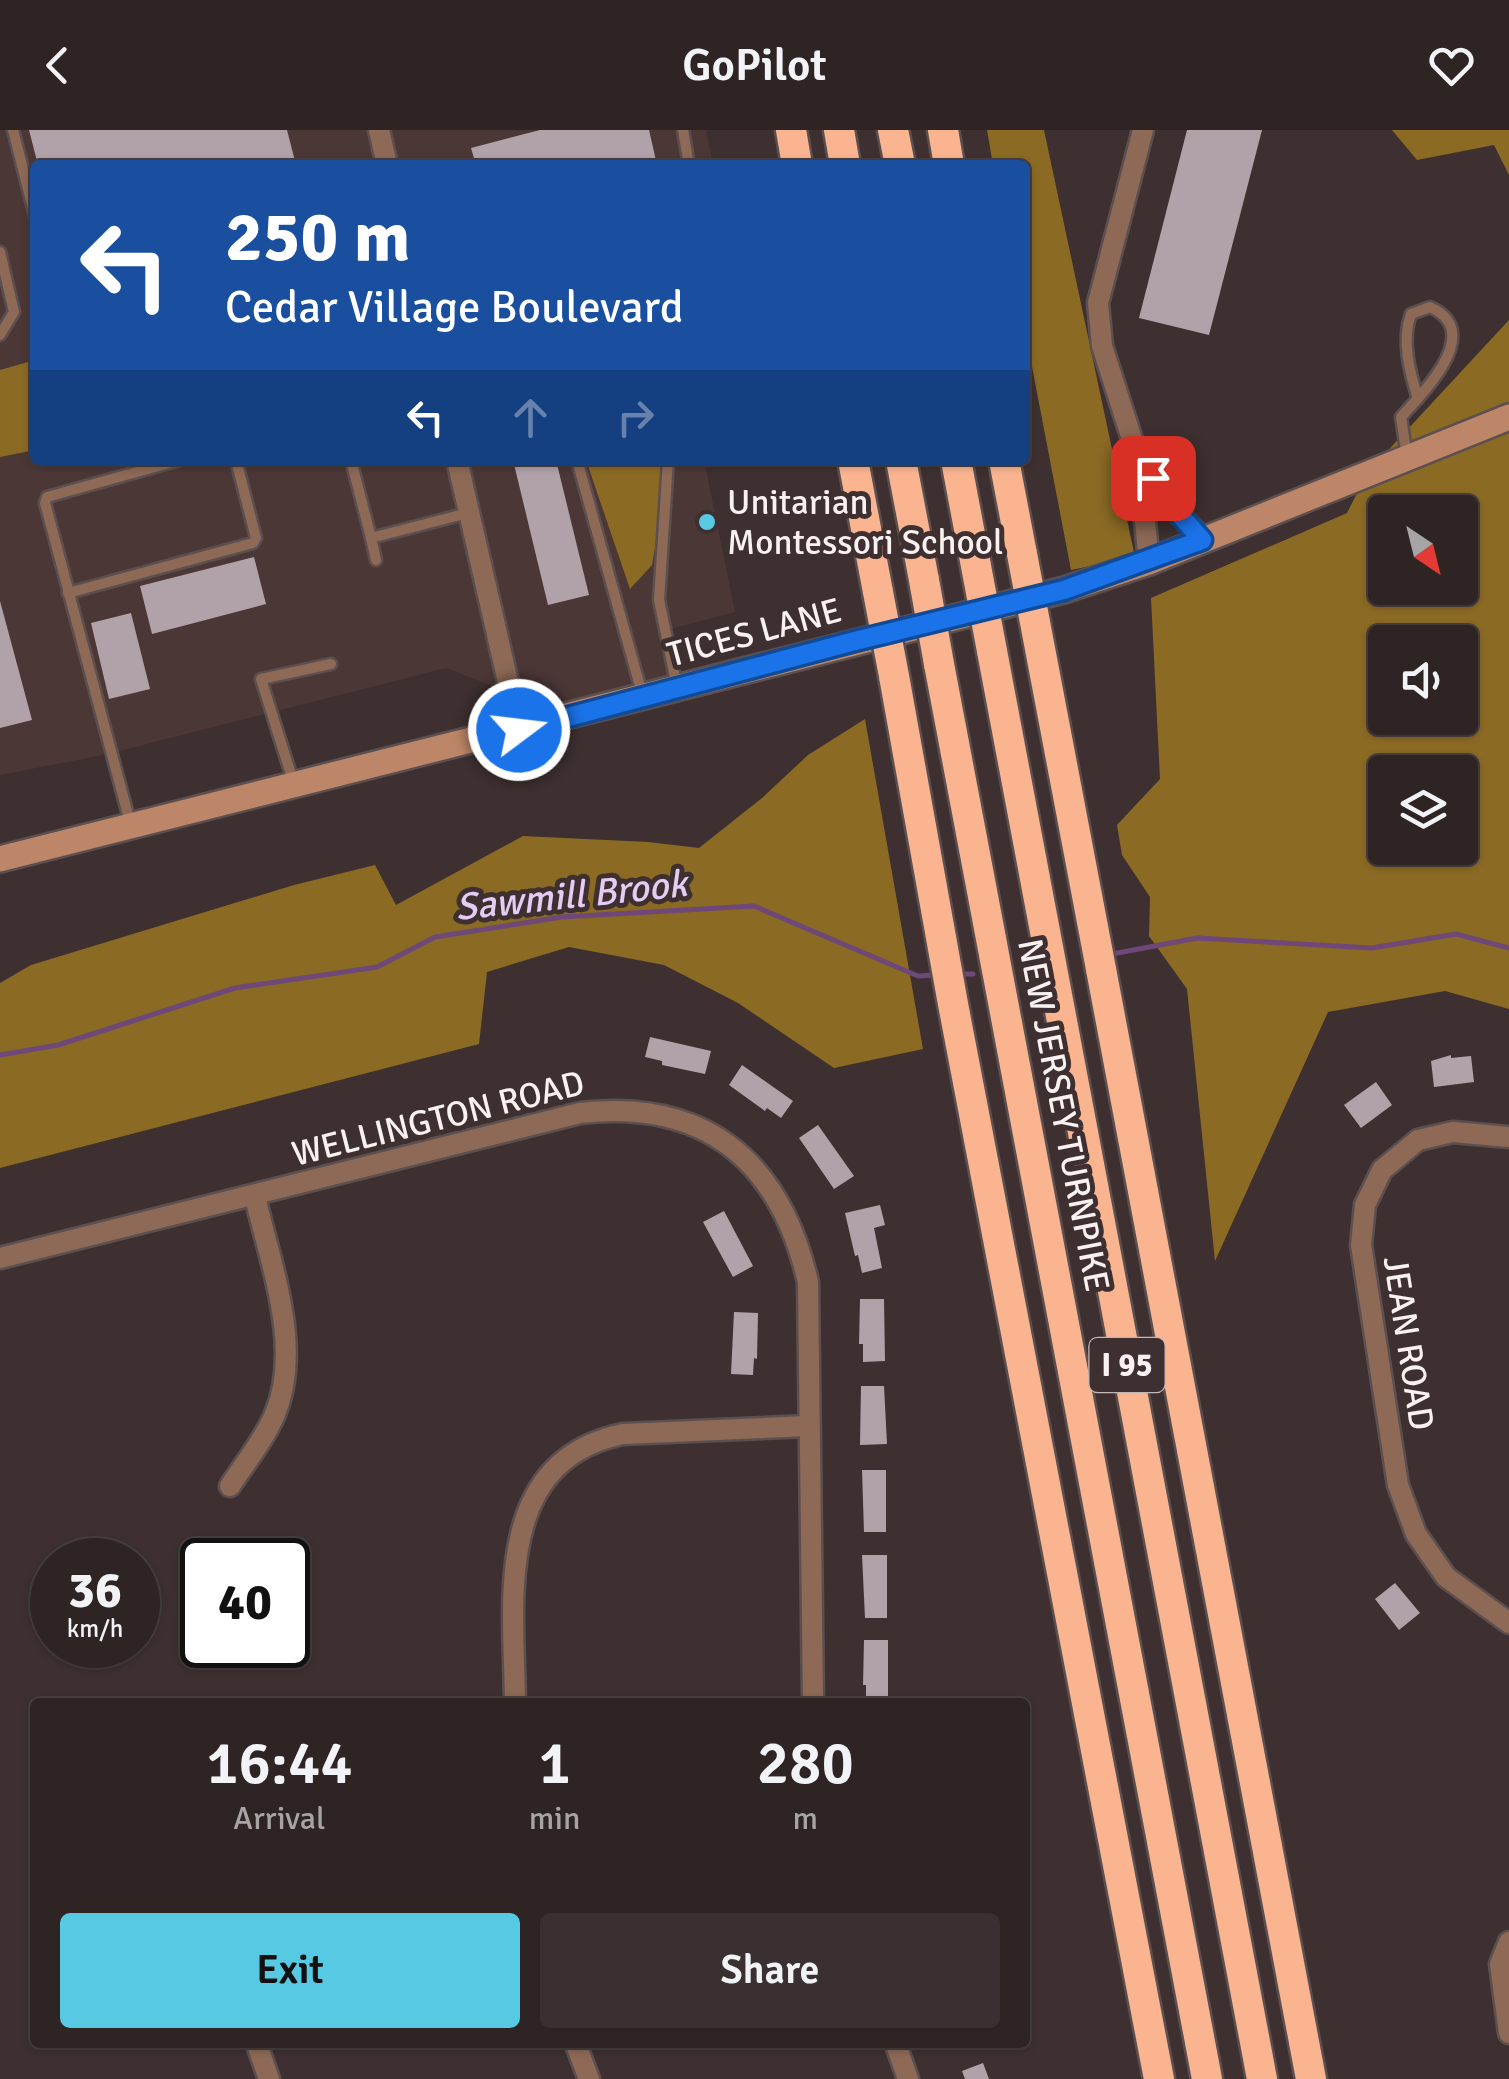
<!DOCTYPE html>
<html lang="en">
<head>
<meta charset="utf-8">
<style>
  :root { --surface:#2e2424; --page:#3a3031; --text:#f1f3f6; --muted:#a7a4a6; --line:#494141; --accent:#58c9e3 }
  body { margin:0; font-family:Signika,sans-serif; background:var(--page); color:var(--text); height:100vh; display:flex; flex-direction:column; font-size:38px; white-space:nowrap }
  * { box-sizing:border-box; margin:0 }
  p { font-size:32px; color:var(--muted) }
  .icon { flex:none; width:55px; height:55px; fill:none; stroke:currentColor; stroke-width:2; stroke-linecap:round; stroke-linejoin:round }
  .map { position:relative; flex:1; overflow:hidden }
  .drawer { position:absolute; left:30px; top:1568px; width:1000px; height:350px; display:flex; flex-direction:column; background:var(--surface); border-radius:10px; box-shadow:0 2px 8px #0004,0 0 0 2px var(--line) }
  .drawer>* { flex:none }
  .banner { position:absolute; left:30px; top:30px; width:1000px; height:305px; border-radius:10px; box-shadow:0 2px 8px #0004,0 0 0 2px var(--line); background:#1a4fa0; color:#fff; overflow:hidden }
  .needle { width:65px; rotate:145deg }
  .buttons { position:absolute; left:1368px; top:365px; display:grid; gap:20px }
  .buttons a { display:grid; place-items:center; width:110px; height:110px; border-radius:10px; background:var(--surface); box-shadow:0 2px 8px #0004,0 0 0 2px var(--line); font-size:50px }
  .speed { position:absolute; left:30px; top:1408px; display:flex; gap:20px; font-size:50px; font-weight:700; text-align:center }
  .speed>* { display:grid; place-content:center; width:130px; height:130px; border-radius:50%; background:var(--surface); box-shadow:0 2px 8px #0004,0 0 0 2px var(--line); line-height:1 }
  .speed small { font-size:25px; font-weight:400 }
  .speed .limit { border:5px solid #111; border-radius:15px; background:#fff; color:#111 }
  .pin { position:absolute; display:grid; place-items:center; width:85px; height:85px; color:#fff; margin:-42px; border-radius:20px; box-shadow:0 5px 15px #0006 }
  .me { position:absolute; width:110px; margin:-55px; rotate:75deg; stroke-linejoin:round; filter:drop-shadow(0 0 8px #0008) }
  .turn { display:flex; align-items:center; gap:35px; height:210px; padding:0 30px; font-size:45px }
  .turn .icon { width:130px; height:130px; stroke-width:2.5 }
  .turn b { display:block; font-size:70px; line-height:85px }
  .lanes { display:flex; align-items:center; height:95px; padding:0 30px; background:#0003; justify-content:center; gap:50px; direction:ltr }
  .lanes .off { opacity:.35 }
  .eta { display:flex; justify-content:space-evenly; align-items:center; height:170px; text-align:center }
  .eta b { font-size:60px; font-weight:600; line-height:70px }
  .primary-button { display:flex; gap:20px; margin-top:auto; padding:20px 30px }
  .primary-button a { flex:1; height:115px; border-radius:10px; background:var(--accent); color:#111; font-size:40px; font-weight:600; line-height:115px; text-align:center }
  .primary-button a+a { background:var(--page); color:var(--text) }
  header { display:flex; justify-content:space-between; align-items:center; height:130px; padding:0 30px; background:var(--surface); font-size:45px; font-weight:600 }
  .map>svg:first-child { display:block }
</style>
</head>
<body>
<header><svg class="icon" aria-label="back" viewBox="0 0 24 24"><path d="M15 5l-7 7 7 7"/></svg>GoPilot<svg class="icon" aria-label="heart" viewBox="0 0 24 24"><path d="M12 20l-8-8c-3-5 5-10 8-4 3-6 11-1 8 4z"/></svg></header>
<div class="map">
<svg width="1509" height="1949" viewBox="0 0 1509 1949">
  <rect width="100%" height="100%" fill="#3e3030"/>
  <!-- built -->
  <polygon fill="#4c3737" points="0,0 706,0 713,35 35,35 35,330 704,330 735,482 663,501 673,557 565,584 446,538 103,625 0,645"/>
  <!-- forest -->
  <g fill="#8b6a24" fill-rule="evenodd">
    <polygon points="987,0 1044,0 1135,427 1071,440 1025,200 1025,35 993,35"/>
    <polygon points="1392,0 1509,0 1509,45 1494,15 1417,30"/>
    <path d="M1509 190V879L1445 861 1328 882 1215 1131 1187 859 1149 806 1150 767 1122 725 1117 695 1160 649 1151 468 1347 383 1368 342ZM1385 382H1460V458H1385ZM1385 512H1460V588H1385ZM1385 642H1460V718H1385Z"/>
    <polygon points="35,230 35,320 0,327 0,240"/>
    <polygon points="586,330 671,330 652,435 630,459"/>
    <polygon points="865,589 923,919 834,938 738,873 664,835 569,817 487,842 479,914 0,1038 0,853 31,835 294,755 375,735 396,775 523,706 648,712 699,718 762,668 808,625"/>
  </g>
  <g fill="none" stroke-linecap="round" stroke-linejoin="round">
    <!-- stream -->
    <g stroke="#6d4878" stroke-width="5">
      <polyline points="1107,825 1197,808 1372,818 1456,804 1509,818"/>
      <polyline points="958,844 973,844"/>
      <polyline points="0,925 58,915 235,858 377,837 435,807 562,787 754,776 918,846 937,845"/>
    </g>
  </g>
  <!-- building -->
  <g fill="#b1a2aa">
    <polygon points="29,0 287,0 296,35 38,35"/>
    <polygon points="540,0 649,0 657,35 476,35 471,18"/>
    <polygon points="1187,0 1262,0 1209,205 1139,188"/>
    <polygon points="513,330 556,330 589,465 548,475"/>
    <polygon points="254,427 266,474 152,504 140,456"/>
    <polygon points="0,471 32,590 0,598"/>
    <polygon points="131,483 150,559 109,569 91,493"/>
    <polygon points="650,907 711,921 705,944 662,935 662,931 645,927"/>
    <polygon points="1451,925 1451,928 1471,926 1474,952 1434,957 1431,931"/>
    <polygon points="742,935 793,971 781,988 767,978 765,981 729,955"/>
    <polygon points="1376,952 1392,975 1361,998 1344,975"/>
    <polygon points="818,995 854,1046 834,1059 799,1008"/>
    <polygon points="880,1075 885,1095 874,1098 882,1138 862,1143 858,1125 855,1126 845,1083"/>
    <polygon points="724,1081 753,1136 733,1147 703,1092"/>
    <polygon points="860,1169 884,1169 885,1231 863,1232 863,1214 859,1214"/>
    <polygon points="734,1182 758,1183 757,1229 754,1228 753,1245 731,1244"/>
    <polygon points="861,1256 884,1256 887,1314 860,1315"/>
    <polygon points="862,1340 886,1340 886,1402 864,1402"/>
    <polygon points="862,1425 887,1425 887,1488 865,1488"/>
    <polygon points="1395,1453 1420,1483 1399,1500 1375,1469"/>
    <polygon points="864,1510 888,1510 888,1572 866,1572 866,1555 863,1555"/>
    <polygon points="983,1933 989,1949 965,1949 962,1941"/>
  </g>
  <g fill="none" stroke-linecap="round" stroke-linejoin="round">
    <defs>
      <g id="lane">
        <polyline points="13,0 35,86"/>
        <polyline points="683,0 689,35"/>
        <polyline points="0,122 14,182 0,205"/>
        <path d="M1407 327 1401 287C1424 262 1485 201 1430 177L1411 184C1401 211 1410 243 1418 269"/>
        <polyline points="351,330 371,408 468,383"/>
        <polyline points="577,330 643,567"/>
        <polyline points="668,330 659,470 677,557"/>
        <polyline points="371,408 376,430"/>
        <polyline points="68,463 253,413 256,408 236,330"/>
        <polyline points="294,654 261,549 331,534"/>
        <polyline points="131,696 45,373 47,367 180,330"/>
      </g>
      <g id="street">
        <polyline points="379,0 387,35"/>
        <polyline points="457,330 519,600"/>
        <polyline points="1139,331 1102,216 1098,173 1143,0"/>
        <polyline points="1149,432 1139,331 1172,376 1203,410"/>
        <polyline points="1509,1007 1453,1002 1418,1010 1382,1040 1365,1075 1361,1115 1398,1355 1416,1404 1446,1447 1509,1493"/>
        <path d="M0 1128 580 983C706 969 780 1031 808 1152L813 1572"/>
        <path d="M230 1356C245 1333 264 1310 275 1284 303 1217 270 1134 255 1066"/>
        <path d="M515 1572C514 1472 492 1331 623 1304L808 1296"/>
        <polyline points="1509,1812 1500,1834 1509,1903"/>
        <polyline points="256,1912 269,1949"/>
        <polyline points="575,1912 589,1949"/>
        <polyline points="895,1912 908,1949"/>
      </g>
      <polyline id="secondary" points="0,729 1064,460 1149,432 1509,287"/>
      <g id="highway">
        <polyline points="791,0 797,35"/>
        <polyline points="839,0 845,35"/>
        <polyline points="893,0 900,35"/>
        <polyline points="943,0 949,35"/>
        <polyline points="853,330 878,462"/>
        <polyline points="901,330 924,450"/>
        <polyline points="956,330 976,436"/>
        <polyline points="1004,330 1022,424"/>
        <polyline points="992,521 1262,1949"/>
        <polyline points="939,534 1207,1949"/>
        <polyline points="894,546 953,874 1159,1949"/>
        <polyline points="1101,839 1311,1949"/>
      </g>
    </defs>
    <!-- lane casing -->
    <use href="#lane" stroke="#5c4f4f" stroke-width="15"/>
    <!-- street casing -->
    <use href="#street" stroke="#5c4f4f" stroke-width="25"/>
    <!-- secondary casing -->
    <use href="#secondary" stroke="#5c4f4f" stroke-width="30"/>
    <!-- highway casing -->
    <use href="#highway" stroke="#5c4f4f" stroke-width="35"/>
    <!-- lane -->
    <use href="#lane" stroke="#8d6956" stroke-width="10"/>
    <!-- street -->
    <use href="#street" stroke="#8d6956" stroke-width="20"/>
    <!-- secondary -->
    <use href="#secondary" stroke="#be8668" stroke-width="25"/>
    <!-- highway -->
    <use href="#highway" stroke="#fab590" stroke-width="30"/>
    <defs>
      <g id="highway-bridge">
        <polyline points="1022,424 1101,839"/>
        <polyline points="976,436 992,521"/>
        <polyline points="924,450 939,534"/>
        <polyline points="878,462 894,546"/>
      </g>
    </defs>
    <!-- highway-bridge casing -->
    <use href="#highway-bridge" stroke="#5c4f4f" stroke-width="35" stroke-linecap="butt"/>
    <!-- highway-bridge -->
    <use href="#highway-bridge" stroke="#fab590" stroke-width="30"/>
  </g>
  <g fill="none" stroke-linecap="round" stroke-linejoin="round">
    <defs>
      <polyline id="route" points="519,600 855,511 1064,460 1202,410 1172,376 1153,348"/>
    </defs>
    <!-- route casing -->
    <use href="#route" stroke="#114b97" stroke-width="25"/>
    <!-- route -->
    <use href="#route" stroke="#1a73e8" stroke-width="18"/>
  </g>
  <!-- markers -->
  <circle fill="#58c9e3" stroke="#3e3030" stroke-width="4" cx="707" cy="392" r="10"/>
  <g text-anchor="middle" stroke-width="10" stroke-linejoin="round" paint-order="stroke">
    <!-- shield labels -->
    <rect fill="#3e3030" stroke="#c2b7b7" stroke-width="2.5" x="1089.5" y="1208" width="75" height="54" rx="8"/>
    <g font-size="32" font-weight="bold" fill="#faf1f1">
      <text x="1127" y="1246">I 95</text>
    </g>
    <!-- poi labels -->
    <g font-size="35" fill="#faf1f1" stroke="#3e3030" text-anchor="start">
      <text x="727" y="384">Unitarian<tspan x="727" dy="40">Montessori School</tspan></text>
    </g>
    <!-- street labels -->
    <g font-size="35" fill="#faf1f1" stroke="#3e3030">
      <text transform="translate(754 502) rotate(-15)" y="12">TICES LANE</text>
      <text transform="translate(1064 985) rotate(79)" y="12">NEW JERSEY TURNPIKE</text>
      <text transform="translate(438 988) rotate(-14)" y="12">WELLINGTON ROAD</text>
      <text transform="translate(1409 1213) rotate(81)" y="12">JEAN ROAD</text>
    </g>
    <!-- water labels -->
    <g font-size="38" font-style="italic" fill="#e5ccf4" stroke="#3e3030">
      <text transform="translate(571 765) rotate(-6)" y="13">Sawmill Brook</text>
    </g>
  </g>
</svg>
<div class="buttons">
<a><svg class="needle" viewBox="-14 -14 28 28"><path d="M0-13l5 13h-10z" fill="#e53935"/><path d="M0 13l5-13h-10z" fill="#a7a4a6"/></svg></a>
<a><svg class="icon" aria-label="sound" viewBox="0 0 24 24"><path d="M4 9h4l5-4v14l-5-4H4zM17 9q2 3 0 6"/></svg></a>
<a><svg class="icon" aria-label="layers" viewBox="0 0 24 24"><path d="M12 4l9 5-9 5-9-5zM3 14l9 5 9-5"/></svg></a>
</div>
<div class="speed"><div>36<small>km/h</small></div><div class="limit">40</div></div>
<div class="pin" style="left:1153px;top:348px;background:#d93025"><svg class="icon" aria-label="arrive" viewBox="0 0 24 24"><path d="M6 21V4h12l-3 4 3 4H6"/></svg></div>
<svg class="me" style="left:519px;top:600px" viewBox="-20 -20 40 40"><circle r="17" fill="#1a73e8" stroke="#fff" stroke-width="3"/><path d="M0-11L8 9 0 5-8 9z" fill="#fff"/></svg>
<div class="banner">
<div class="turn"><svg class="icon" aria-label="left" viewBox="0 0 24 24"><path d="M17 20v-9H6M10 6l-5 5 5 5"/></svg><div><b>250 m</b>Cedar Village Boulevard</div></div>
<div class="lanes"><svg class="icon" aria-label="left" viewBox="0 0 24 24"><path d="M17 20v-9H6M10 6l-5 5 5 5"/></svg><svg class="icon off" aria-label="ahead" viewBox="0 0 24 24"><path d="M12 20V5M6 11l6-6 6 6"/></svg><svg class="icon off" aria-label="right" viewBox="0 0 24 24"><path d="M7 20v-9h11M14 6l5 5-5 5"/></svg></div>
</div>
<section class="drawer">
<div class="eta">
<div><b>16:44</b><p>Arrival</p></div>
<div><b>1</b><p>min</p></div>
<div><b>280</b><p>m</p></div>
</div>
<div class="primary-button"><a>Exit</a><a>Share</a></div>
</section>
</div>
</body>
</html>
